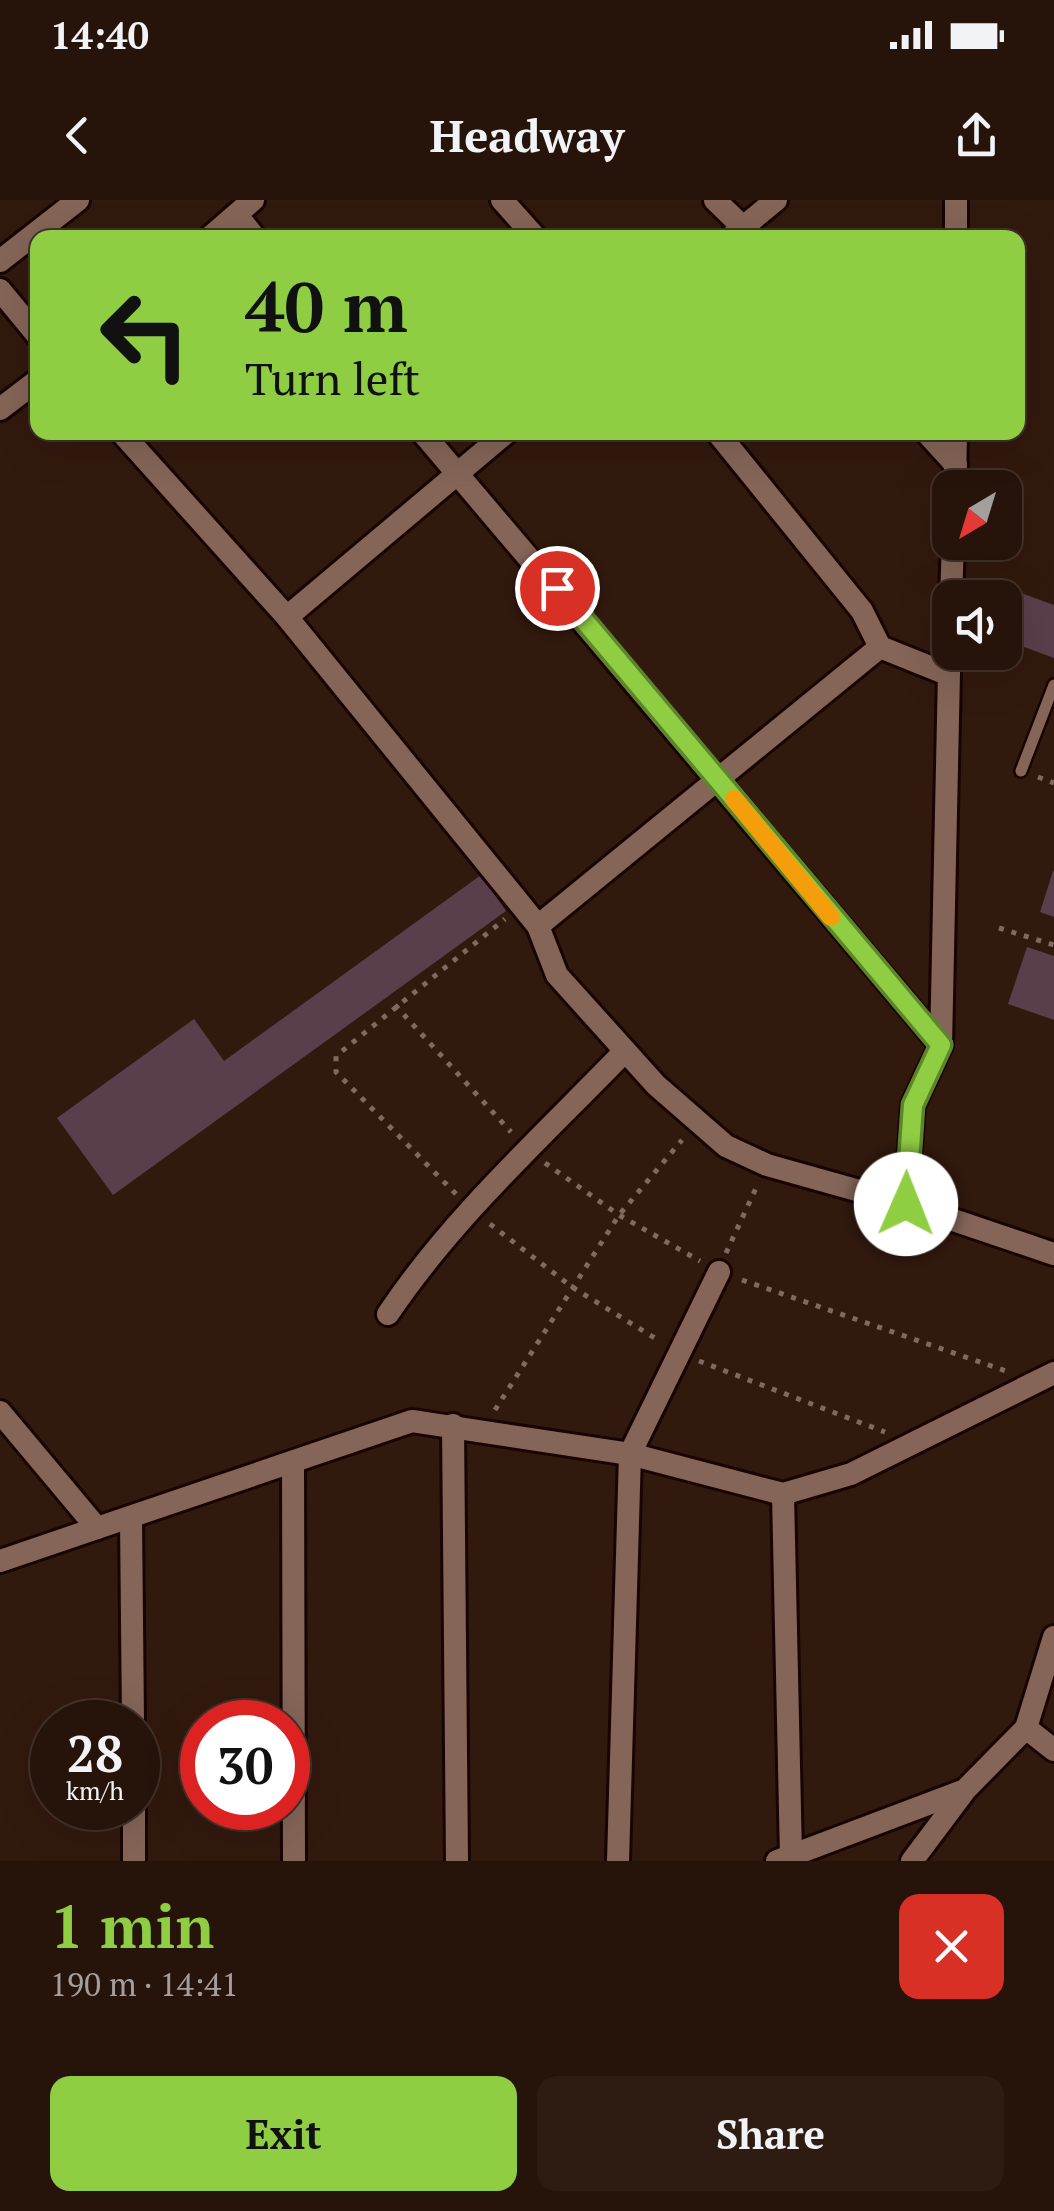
<!DOCTYPE html>
<html lang="en">
<head>
<meta charset="utf-8">
<style>
  :root { --surface:#26130a; --page:#2e1c13; --text:#f1f3f6; --muted:#a49e9c; --line:#42322b; --accent:#8fcd42 }
  body { margin:0; font-family:"PT Serif",serif; background:var(--page); color:var(--text); height:100vh; display:flex; flex-direction:column; font-size:38px; white-space:nowrap }
  * { box-sizing:border-box; margin:0 }
  p { font-size:32px; color:var(--muted) }
  .icon { flex:none; width:55px; height:55px; fill:none; stroke:currentColor; stroke-width:2; stroke-linecap:round; stroke-linejoin:round }
  .map { position:relative; height:1661px; overflow:hidden }
  .panel { display:flex; flex-direction:column; background:var(--surface); flex:1 }
  .panel>* { flex:none }
  .hud { position:absolute; left:30px; top:30px; width:995px; height:210px; border-radius:20px; box-shadow:0 10px 40px #0002,0 0 0 2px var(--line); background:#8fcd42; color:#111; overflow:hidden }
  .needle { width:65px; rotate:218deg }
  .buttons { position:absolute; left:932px; top:270px; display:grid; gap:20px }
  .buttons a { display:grid; place-items:center; width:90px; height:90px; border-radius:20px; background:var(--surface); box-shadow:0 10px 40px #0002,0 0 0 2px var(--line); font-size:50px }
  .speed { position:absolute; left:30px; top:1500px; display:flex; gap:20px; font-size:50px; font-weight:700; text-align:center }
  .speed>* { display:grid; place-content:center; width:130px; height:130px; border-radius:50%; background:var(--surface); box-shadow:0 10px 40px #0002,0 0 0 2px var(--line); line-height:1 }
  .speed small { font-size:25px; font-weight:400 }
  .speed .limit { border:15px solid #d22; background:#fff; color:#111 }
  .pin { position:absolute; display:grid; place-items:center; width:85px; height:85px; color:#fff; margin:-42px; border:5px solid #fff; border-radius:50%; box-shadow:0 2px 10px #0007 }
  .me { position:absolute; width:110px; margin:-55px; rotate:1deg; stroke-linejoin:round; filter:drop-shadow(0 0 8px #0008) }
  .turn { display:flex; align-items:center; gap:35px; height:210px; padding:0 50px; font-size:45px }
  .turn .icon { width:130px; height:130px; stroke-width:2.5 }
  .turn b { display:block; font-size:70px; line-height:85px }
  .round { display:grid; place-items:center; flex:none; width:105px; height:105px; border-radius:20px; background:var(--page) }
  .overview { display:flex; align-items:center; justify-content:space-between; height:170px; padding:0 50px }
  h1 { font-size:60px; font-weight:700; line-height:75px; color:var(--accent) }
  .cta { display:flex; gap:20px; margin-top:auto; padding:20px 50px }
  .cta a { flex:1; height:115px; border-radius:20px; background:var(--accent); color:#111; font-size:40px; font-weight:700; line-height:115px; text-align:center }
  .cta a+a { background:var(--page); color:var(--text) }
  .status { display:flex; justify-content:space-between; align-items:center; height:70px; padding:0 50px; background:var(--surface); direction:ltr }
  .status svg { height:28px; fill:currentColor }
  header { display:flex; justify-content:space-between; align-items:center; height:130px; padding:0 50px; background:var(--surface); font-size:45px; font-weight:700 }
  .map>svg:first-child { display:block }
</style>
</head>
<body>
<div class="status"><b>14:40</b><svg viewBox="0 0 49 12"><path d="M0 12V9h3v3zM5 12V6h3v6zM10 12V3h3v9zM15 12V0h3v12zM26 1h20v11H26zM47 4h2v5h-2z"/></svg></div>
<header><svg class="icon" aria-label="back" viewBox="0 0 24 24"><path d="M15 5l-7 7 7 7"/></svg>Headway<svg class="icon" aria-label="share" viewBox="0 0 24 24"><path d="M12 15V3M7 8l5-5 5 5M5 13v7h14v-7"/></svg></header>
<div class="map">
<svg width="1054" height="1661" viewBox="0 0 1054 1661">
  <rect width="100%" height="100%" fill="#32190e"/>
  <!-- building -->
  <g fill="#5b3e4c">
    <polygon points="1010,389 1054,405 1054,458 1005,440 1005,403"/>
    <polygon points="1053,671 1054,671 1054,717 1040,712"/>
    <polygon points="481,675 506,711 113,995 57,918 194,819 224,861"/>
    <polygon points="1027,747 1054,756 1054,820 1008,804"/>
  </g>
  <g fill="none" stroke-linecap="round" stroke-linejoin="round">
    <defs>
      <polyline id="lane" points="1021,571 1054,485"/>
      <g id="street">
        <polyline points="502,0 536,38"/>
        <polyline points="715,0 751,35"/>
        <polyline points="956,0 956,38"/>
        <polyline points="237,15 255,38"/>
        <polyline points="209,38 253,0"/>
        <polyline points="730,38 776,0"/>
        <polyline points="0,61 78,0"/>
        <polyline points="0,90 38,136"/>
        <polyline points="0,209 38,180"/>
        <polyline points="121,232 287,417 538,726 557,775 656,885 726,946 767,965 906,1004 1054,1054"/>
        <polyline points="422,232 941,845"/>
        <polyline points="717,232 862,411 880,447 947,474"/>
        <polyline points="926,232 956,265"/>
        <polyline points="955,288 956,232"/>
        <polyline points="951,398 953,342"/>
        <polyline points="287,417 507,232"/>
        <polyline points="538,726 880,447"/>
        <polyline points="906,1004 913,905 941,845 950,426"/>
        <path d="M388 1114C453 1017 544 935 625 851"/>
        <polyline points="0,1212 97,1328"/>
        <polyline points="453,1225 457,1661"/>
        <polyline points="293,1262 294,1661"/>
        <polyline points="783,1294 791,1656"/>
        <polyline points="131,1319 133,1522"/>
        <polyline points="0,1361 412,1221 630,1254 783,1294 851,1274 1054,1173"/>
        <polyline points="1026,1528 1054,1550"/>
        <polyline points="134,1608 134,1661"/>
        <polyline points="618,1661 630,1254 719,1072"/>
        <polyline points="777,1661 965,1590 1026,1528 1054,1437"/>
        <polyline points="912,1661 963,1593"/>
      </g>
    </defs>
    <!-- lane casing -->
    <use href="#lane" stroke="#180400" stroke-width="16"/>
    <!-- street casing -->
    <use href="#street" stroke="#180400" stroke-width="28"/>
    <!-- path -->
    <g stroke="#7f6960" stroke-width="5" stroke-dasharray="5 8" stroke-linecap="butt">
      <polyline points="1038,577 1054,583"/>
      <polyline points="999,728 1054,745"/>
      <polyline points="395,805 511,932"/>
      <polyline points="545,963 619,1015 700,1061"/>
      <polyline points="456,994 336,872 336,856 505,719"/>
      <polyline points="490,1024 572,1087 658,1140"/>
      <polyline points="726,1053 757,986"/>
      <polyline points="742,1080 1006,1171"/>
      <polyline points="699,1161 885,1232"/>
      <polyline points="495,1210 619,1015 682,940"/>
    </g>
    <!-- lane -->
    <use href="#lane" stroke="#846558" stroke-width="11"/>
    <!-- street -->
    <use href="#street" stroke="#846558" stroke-width="22"/>
  </g>
  <g fill="none" stroke-linecap="round" stroke-linejoin="round">
    <defs>
      <polyline id="route" points="557,388 941,845 913,905 906,1004"/>
    </defs>
    <!-- route casing -->
    <use href="#route" stroke="#5d852b" stroke-width="25"/>
    <!-- route -->
    <use href="#route" stroke="#8fcd42" stroke-width="18"/>
    <!-- slow -->
    <polyline stroke="#f59e0b" stroke-width="18" points="734,599 831,717"/>
  </g>
</svg>
<div class="buttons">
<a><svg class="needle" viewBox="-14 -14 28 28"><path d="M0-13l5 13h-10z" fill="#e53935"/><path d="M0 13l5-13h-10z" fill="#a49e9c"/></svg></a>
<a><svg class="icon" aria-label="sound" viewBox="0 0 24 24"><path d="M4 9h4l5-4v14l-5-4H4zM17 9q2 3 0 6"/></svg></a>
</div>
<div class="speed"><div>28<small>km/h</small></div><div class="limit">30</div></div>
<div class="pin" style="left:557px;top:388px;background:#d93025"><svg class="icon" aria-label="arrive" viewBox="0 0 24 24"><path d="M6 21V4h12l-3 4 3 4H6"/></svg></div>
<svg class="me" style="left:906px;top:1004px" viewBox="-20 -20 40 40"><circle r="19" fill="#fff"/><path d="M0-13L10 11 0 6-10 11z" fill="#8fcd42"/></svg>
<div class="hud">
<div class="turn"><svg class="icon" aria-label="left" viewBox="0 0 24 24"><path d="M17 20v-9H6M10 6l-5 5 5 5"/></svg><div><b>40 m</b>Turn left</div></div>
</div>
</div>
<section class="panel">
<div class="overview"><div><h1>1 min</h1><p>190 m · 14:41</p></div><a class="round" style="background:#d93025;color:#fff"><svg class="icon" aria-label="close" viewBox="0 0 24 24"><path d="M6 6l12 12M18 6L6 18"/></svg></a></div>
<div class="cta"><a>Exit</a><a>Share</a></div>
</section>
</body>
</html>
